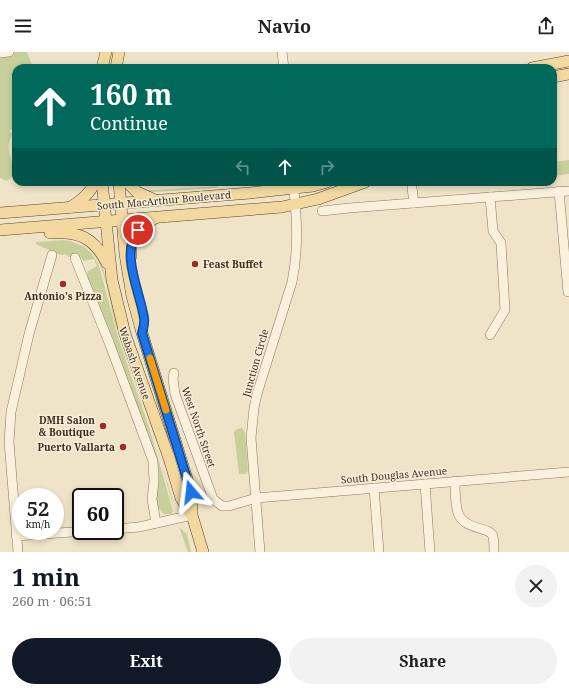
<!DOCTYPE html>
<html lang="en">
<head>
<meta charset="utf-8">
<style>
  :root { --surface:#fff; --page:#f2f2f2; --text:#202124; --muted:#757577; --accent:#111827 }
  body { margin:0; font-family:"Noto Serif",serif; background:var(--page); color:var(--text); height:100vh; display:flex; flex-direction:column; font-size:15px; white-space:nowrap }
  * { box-sizing:border-box; margin:0 }
  p { font-size:13px; color:var(--muted) }
  .icon { flex:none; width:22px; height:22px; fill:none; stroke:currentColor; stroke-width:2; stroke-linecap:round; stroke-linejoin:round }
  .map { position:relative; height:500px; overflow:hidden }
  .drawer { display:flex; flex-direction:column; background:var(--surface); flex:1 }
  .drawer>* { flex:none }
  .top-card { position:absolute; left:12px; top:12px; width:545px; height:122px; border-radius:12px; box-shadow:0 2px 6px #0003; background:#00695c; color:#fff; overflow:hidden }
  .speed { position:absolute; left:12px; top:436px; display:flex; gap:8px; font-size:20px; font-weight:700; text-align:center }
  .speed>* { display:grid; place-content:center; width:52px; height:52px; border-radius:50%; background:var(--surface); box-shadow:0 2px 6px #0003; line-height:1 }
  .speed small { font-size:10px; font-weight:400 }
  .speed .limit { border:2px solid #111; border-radius:6px; background:#fff; color:#111 }
  .pin { position:absolute; display:grid; place-items:center; width:34px; height:34px; color:#fff; margin:-17px; border:2px solid #fff; border-radius:50%; box-shadow:0 1px 4px #0007 }
  .me { position:absolute; width:44px; margin:-22px; rotate:343deg; stroke-linejoin:round; filter:drop-shadow(0 0 3px #0008) }
  .turn { display:flex; align-items:center; gap:14px; height:84px; padding:0 12px; font-size:18px }
  .turn .icon { width:52px; height:52px; stroke-width:2.5 }
  .turn b { display:block; font-size:28px; line-height:34px }
  .lanes { display:flex; align-items:center; height:38px; padding:0 12px; background:#0003; justify-content:center; gap:20px; direction:ltr }
  .lanes .off { opacity:.35 }
  .round { display:grid; place-items:center; flex:none; width:42px; height:42px; border-radius:21px; background:var(--page) }
  .headline { display:flex; align-items:center; justify-content:space-between; height:68px; padding:0 12px }
  h1 { font-size:24px; font-weight:700; line-height:30px; color:var(--accent) }
  .button { display:flex; gap:8px; margin-top:auto; padding:8px 12px }
  .button a { flex:1; height:46px; border-radius:24px; background:var(--accent); color:#fff; font-size:16px; font-weight:700; line-height:46px; text-align:center }
  .button a+a { background:var(--page); color:var(--text) }
  header { display:flex; justify-content:space-between; align-items:center; height:52px; padding:0 12px; background:var(--surface); font-size:18px; font-weight:700 }
  .map>svg:first-child { display:block }
</style>
</head>
<body>
<header><svg class="icon" aria-label="menu" viewBox="0 0 24 24"><path d="M4 6h16M4 12h16M4 18h16"/></svg>Navio<svg class="icon" aria-label="share" viewBox="0 0 24 24"><path d="M12 15V3M7 8l5-5 5 5M5 13v7h14v-7"/></svg></header>
<div class="map">
<svg width="569" height="500" viewBox="0 0 569 500">
  <rect width="100%" height="100%" fill="#f0e4c8"/>
  <!-- green -->
  <g fill="#c9cf9b">
    <path d="M1 0H27L33 16H16V76L9 78 12 82C10 87 8 92 9 98 10 109 20 123 6 129L0 126V1Z"/>
    <polygon points="569,108 569,122 553,124 553,110"/>
    <polygon points="438,130 477,130 439,133"/>
    <polygon points="138,134 149,138 156,138 219,134 215,136 153,140 145,139"/>
    <path d="M63 188 70 189 85 195 92 202 99 214 119 288 150 378 173 459 171 462H164C152 453 158 438 159 425 159 418 158 412 156 405L112 287 87 224 88 219 97 214 94 207 84 209 80 206 78 202 69 205 65 202 62 203 55 201 36 192V190Z"/>
    <path d="M88 194 99 207 103 216 117 273 150 366 159 404 172 445 174 456C166 429 159 402 151 374 141 340 126 308 116 274 108 247 108 215 87 195Z"/>
    <polygon points="242,376 245,380 248,419 245,422 239,422 234,380 237,377"/>
    <polygon points="179,475 187,482 191,500 188,500"/>
  </g>
  <g fill="none" stroke-linecap="round" stroke-linejoin="round">
    <defs>
      <g id="minor">
        <polyline points="282,0 284,16"/>
        <polyline points="0,1 9,0"/>
        <polyline points="412,136 414,151"/>
        <polyline points="559,139 568,240"/>
        <polyline points="322,159 349,156 569,139"/>
        <polyline points="75,206 110,293 153,409 154,429 152,447 156,471"/>
        <polyline points="490,283 505,258 501,191 493,179 490,145"/>
        <polyline points="174,321 173,326 175,342 213,447 222,454 229,454 256,446 569,420"/>
        <path d="M455 429C455 439 455 451 458 461 465 479 489 474 493 484 494 489 494 495 494 500"/>
        <polyline points="425,432 430,500"/>
        <polyline points="374,436 379,500"/>
        <polyline points="115,477 139,475 192,463"/>
        <polyline points="16,484 86,479"/>
        <polyline points="18,500 9,390 11,360 29,282 52,203"/>
        <path d="M260 500 251 386 254 356 257 342 292 230C299 195 297 165 293 130"/>
      </g>
      <g id="major">
        <polyline points="102,16 106,0"/>
        <polyline points="116,16 119,0"/>
        <polyline points="532,16 569,9"/>
        <polyline points="553,25 569,22"/>
        <polyline points="102,130 112,228 125,282 169,406 181,446 191,462"/>
        <polyline points="119,130 125,202 132,244 142,281 191,440 192,463 203,500"/>
        <polyline points="127,130 137,140 155,148"/>
        <path d="M71 155C81 148 90 142 95 130"/>
        <polyline points="0,161 250,141 313,134 327,130"/>
        <polyline points="0,178 282,155 318,147 365,130"/>
        <path d="M50 181C78 179 94 185 107 211"/>
        <path d="M131 204C128 185 141 176 155 166"/>
      </g>
    </defs>
    <!-- minor casing -->
    <use href="#minor" stroke="#8d765c" stroke-width="10"/>
    <!-- major casing -->
    <use href="#major" stroke="#5b4430" stroke-width="12"/>
    <!-- minor -->
    <use href="#minor" stroke="#faf1dc" stroke-width="9"/>
    <!-- major -->
    <use href="#major" stroke="#f3d9a0" stroke-width="11"/>
  </g>
  <g fill="none" stroke-linecap="round" stroke-linejoin="round">
    <defs>
      <path id="route" d="M138 178C120 201 140 240 144 266 145 271 143 277 142 281L191 440"/>
    </defs>
    <!-- route casing -->
    <use href="#route" stroke="#114b97" stroke-width="10"/>
    <!-- route -->
    <use href="#route" stroke="#1a73e8" stroke-width="7"/>
    <!-- slow -->
    <polyline stroke="#f59e0b" stroke-width="7" points="150,306 166,358"/>
  </g>
  <!-- markers -->
  <g fill="#9e2a2b" stroke="#f7eed8" stroke-width="1.5">
    <circle cx="195" cy="212" r="4"/>
    <circle cx="63" cy="232" r="4"/>
    <circle cx="103" cy="374" r="4"/>
    <circle cx="123" cy="395" r="4"/>
  </g>
  <g text-anchor="middle" stroke-width="3" stroke-linejoin="round" paint-order="stroke">
    <!-- street labels -->
    <g font-size="10" fill="#3d2e20" stroke="#f7eed8">
      <text transform="translate(164 148) rotate(-5)" y="4">South MacArthur Boulevard</text>
      <text transform="translate(135 311) rotate(71)" y="4">Wabash Avenue</text>
      <text transform="translate(255 311) rotate(-74)" y="4">Junction Circle</text>
      <text transform="translate(199 375) rotate(71)" y="4">West North Street</text>
      <text transform="translate(394 423) rotate(-5)" y="4">South Douglas Avenue</text>
    </g>
    <!-- poi labels -->
    <g font-size="10" font-weight="bold" fill="#3d2e20" stroke="#f7eed8" text-anchor="end">
      <text x="203" y="216" text-anchor="start">Feast Buffet</text>
      <text x="63" y="248" text-anchor="middle">Antonio's Pizza</text>
      <text x="95" y="372">DMH Salon<tspan x="95" dy="12">&amp; Boutique</tspan></text>
      <text x="115" y="399">Puerto Vallarta</text>
    </g>
  </g>
</svg>
<div class="speed"><div>52<small>km/h</small></div><div class="limit">60</div></div>
<div class="pin" style="left:138px;top:178px;background:#d93025"><svg class="icon" aria-label="arrive" viewBox="0 0 24 24"><path d="M6 21V4h12l-3 4 3 4H6"/></svg></div>
<svg class="me" style="left:191px;top:440px" viewBox="-20 -20 40 40"><path d="M0-17L14 15 0 8-14 15z" fill="#1a73e8" stroke="#fff" stroke-width="4"/></svg>
<div class="top-card">
<div class="turn"><svg class="icon" aria-label="ahead" viewBox="0 0 24 24"><path d="M12 20V5M6 11l6-6 6 6"/></svg><div><b>160 m</b>Continue</div></div>
<div class="lanes"><svg class="icon off" aria-label="left" viewBox="0 0 24 24"><path d="M17 20v-9H6M10 6l-5 5 5 5"/></svg><svg class="icon" aria-label="ahead" viewBox="0 0 24 24"><path d="M12 20V5M6 11l6-6 6 6"/></svg><svg class="icon off" aria-label="right" viewBox="0 0 24 24"><path d="M7 20v-9h11M14 6l5 5-5 5"/></svg></div>
</div>
</div>
<section class="drawer">
<div class="headline"><div><h1>1 min</h1><p>260 m · 06:51</p></div><a class="round"><svg class="icon" aria-label="close" viewBox="0 0 24 24"><path d="M6 6l12 12M18 6L6 18"/></svg></a></div>
<div class="button"><a>Exit</a><a>Share</a></div>
</section>
</body>
</html>
